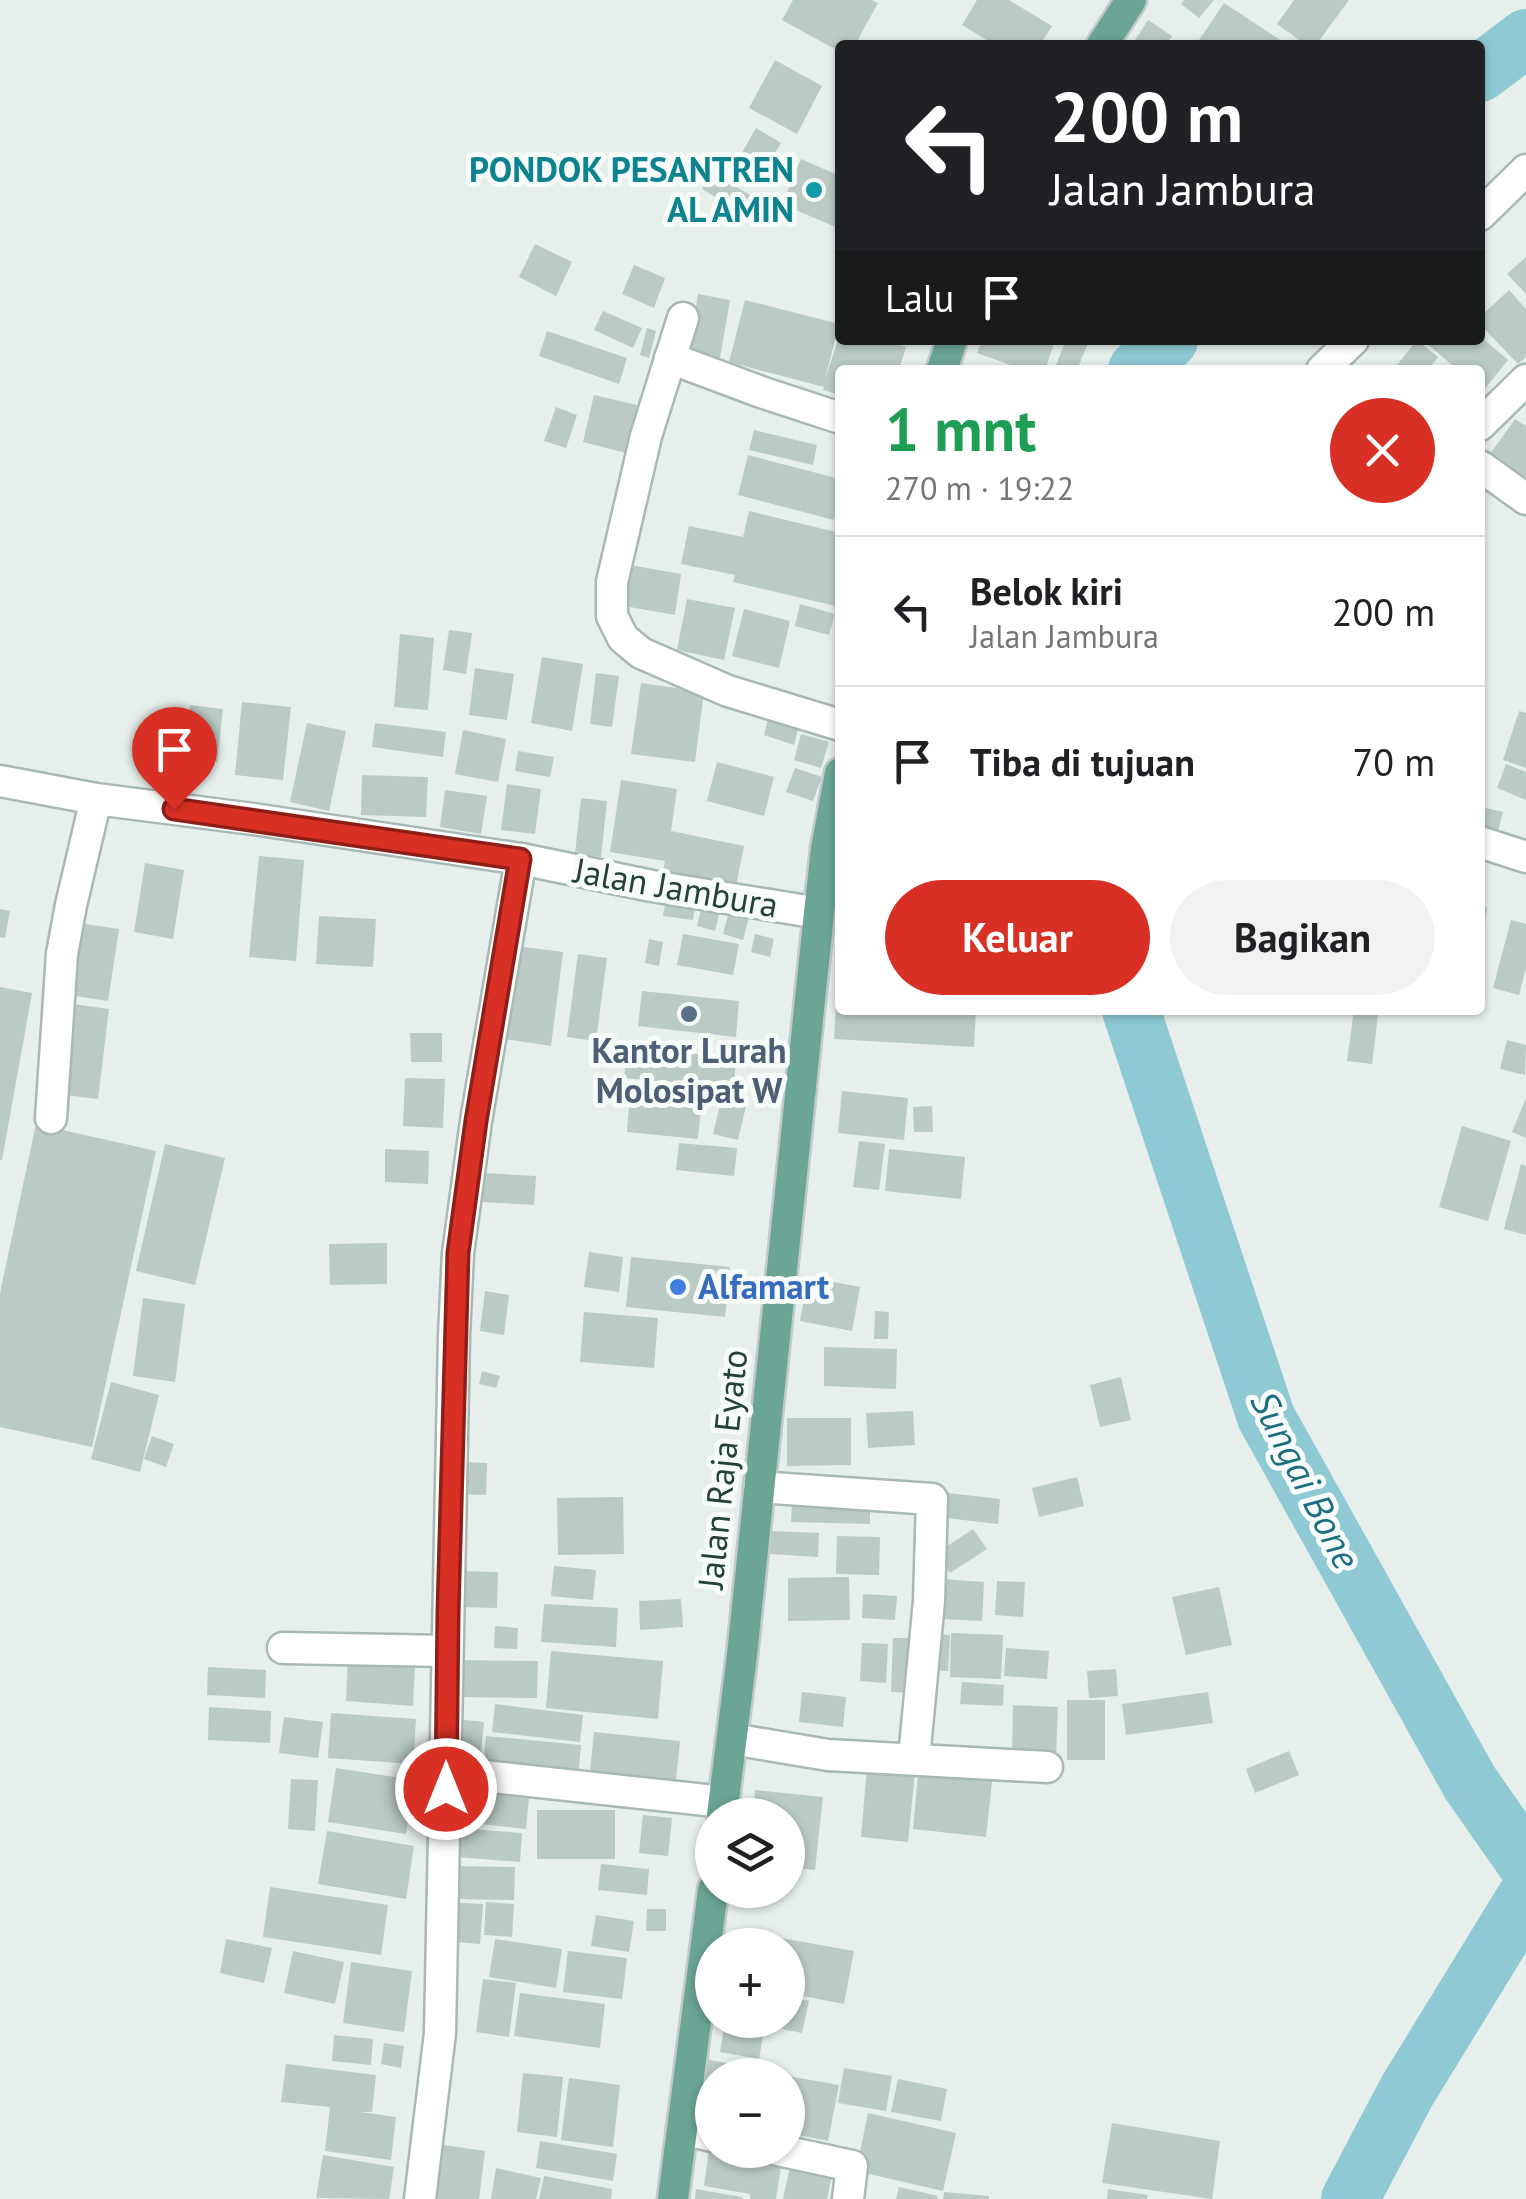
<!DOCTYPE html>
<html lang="id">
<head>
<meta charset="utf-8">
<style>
  :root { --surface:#fff; --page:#f2f2f2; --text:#202124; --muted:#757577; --line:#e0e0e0; --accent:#d93025 }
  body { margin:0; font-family:"PT Sans",sans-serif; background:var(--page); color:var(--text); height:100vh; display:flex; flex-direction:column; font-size:38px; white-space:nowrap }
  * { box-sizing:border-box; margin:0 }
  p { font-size:32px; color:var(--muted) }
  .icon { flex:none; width:55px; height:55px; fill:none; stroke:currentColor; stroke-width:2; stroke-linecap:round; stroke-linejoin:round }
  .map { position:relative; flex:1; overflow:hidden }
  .side { position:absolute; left:835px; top:365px; width:650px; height:650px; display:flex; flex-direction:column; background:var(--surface); border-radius:10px; box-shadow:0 2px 8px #0004 }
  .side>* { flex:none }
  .banner { position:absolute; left:835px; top:40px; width:650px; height:305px; border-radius:10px; box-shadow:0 2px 8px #0004; background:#202124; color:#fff; overflow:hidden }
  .tools { position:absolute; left:695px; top:1798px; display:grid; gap:20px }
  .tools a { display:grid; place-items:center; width:110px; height:110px; border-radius:50%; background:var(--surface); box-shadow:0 2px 8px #0004; font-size:50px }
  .pin { position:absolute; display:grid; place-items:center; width:85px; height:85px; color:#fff; margin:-102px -42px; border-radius:50% 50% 50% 0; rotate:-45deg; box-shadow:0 0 10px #0007 }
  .pin .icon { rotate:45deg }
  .me { position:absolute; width:110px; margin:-55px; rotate:0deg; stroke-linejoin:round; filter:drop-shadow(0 0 8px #0008) }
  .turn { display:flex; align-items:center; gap:35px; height:210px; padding:0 50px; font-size:45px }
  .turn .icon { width:130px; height:130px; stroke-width:2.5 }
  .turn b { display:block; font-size:70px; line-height:85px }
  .then { display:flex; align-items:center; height:95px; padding:0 50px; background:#0003; gap:20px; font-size:38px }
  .round { display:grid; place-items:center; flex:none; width:105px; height:105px; border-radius:52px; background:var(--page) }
  .head { display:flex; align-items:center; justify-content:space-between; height:170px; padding:0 50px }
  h1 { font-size:60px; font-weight:600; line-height:75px; color:#1e9e55 }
  .button { display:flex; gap:20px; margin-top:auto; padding:20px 50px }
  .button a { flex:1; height:115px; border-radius:60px; background:var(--accent); color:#fff; font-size:40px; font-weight:600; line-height:115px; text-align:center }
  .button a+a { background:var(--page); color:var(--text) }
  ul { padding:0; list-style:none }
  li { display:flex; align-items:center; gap:30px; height:150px; padding:0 50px; border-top:2px solid var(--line) }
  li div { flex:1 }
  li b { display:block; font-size:38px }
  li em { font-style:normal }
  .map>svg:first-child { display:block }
</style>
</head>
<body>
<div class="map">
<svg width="1526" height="2199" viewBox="0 0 1526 2199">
  <rect width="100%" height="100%" fill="#e6efeb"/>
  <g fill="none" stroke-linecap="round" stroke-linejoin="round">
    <!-- river -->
    <g stroke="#8ec9d4" stroke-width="58">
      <polyline points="1480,73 1526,38"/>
      <polyline points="1137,370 1169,340"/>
      <polyline points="1131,1010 1266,1417 1470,1783 1526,1863"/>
      <polyline points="1350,2199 1407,2091 1526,1897"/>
    </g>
  </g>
  <!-- building -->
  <g fill="#bbcac4">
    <polygon points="793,0 872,0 878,3 855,45 840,45 840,52 782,20"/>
    <polygon points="977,0 1009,0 1052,26 1040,45 995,45 962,25"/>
    <polygon points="1184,0 1214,0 1199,18 1181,4"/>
    <polygon points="1294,0 1349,0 1316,45 1306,45 1277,24"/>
    <polygon points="1224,3 1288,45 1200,45 1197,43"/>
    <polygon points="1148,20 1172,36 1166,45 1132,45"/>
    <polygon points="775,60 822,86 797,134 749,108"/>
    <polygon points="756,128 781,143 758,183 733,169"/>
    <polygon points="801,159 840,176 840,229 782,204"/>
    <polygon points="711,172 755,198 745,215 702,189"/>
    <polygon points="535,244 572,262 556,296 519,277"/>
    <polygon points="1526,257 1526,294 1507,274"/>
    <polygon points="634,265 665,278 654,308 622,294"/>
    <polygon points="1509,290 1526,309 1526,357 1518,364 1480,324 1480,317"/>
    <polygon points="698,294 730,300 720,358 689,353"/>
    <polygon points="745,300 839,324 825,379 838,340 883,340 906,347 899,370 840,370 840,395 823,390 824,387 729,362"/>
    <polygon points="603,311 642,328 633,348 594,330"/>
    <polygon points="647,328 656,331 649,358 640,355"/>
    <polygon points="547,331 627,358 619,384 539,356"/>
    <polygon points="1480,336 1508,360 1483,391 1480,389 1480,370 1458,370 1423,340 1480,340"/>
    <polygon points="982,340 1055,340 1045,370 1024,370 977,353"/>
    <polygon points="1066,340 1079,340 1088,343 1077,370 1054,370"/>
    <polygon points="1417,340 1438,357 1428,370 1393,370"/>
    <polygon points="594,395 637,405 626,453 583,442"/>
    <polygon points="556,407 577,415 566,448 544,441"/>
    <polygon points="1515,419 1526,426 1526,478 1490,454"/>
    <polygon points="754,430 817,445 813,465 749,450"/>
    <polygon points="748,455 840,479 840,497 834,520 738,495"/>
    <polygon points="749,511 840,533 840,607 733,582 735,575 681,564 689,526 743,537"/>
    <polygon points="630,565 681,574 675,615 624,606"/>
    <polygon points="687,599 735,608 724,660 677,650"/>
    <polygon points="800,604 835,614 829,635 795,626"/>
    <polygon points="744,609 790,621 779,668 732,656"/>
    <polygon points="449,630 472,633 466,674 443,670"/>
    <polygon points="400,634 434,638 428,710 394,707"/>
    <polygon points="542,657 583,664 572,731 531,723"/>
    <polygon points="475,668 514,674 507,720 469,715"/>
    <polygon points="596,673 619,676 612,727 590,724"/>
    <polygon points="641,683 704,692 695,762 631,754"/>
    <polygon points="242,702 291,707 283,780 235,775"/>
    <polygon points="190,705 223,709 217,762 183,758"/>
    <polygon points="1519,711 1526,713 1526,768 1503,760"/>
    <polygon points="768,719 798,729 794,745 764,735"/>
    <polygon points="307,723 346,731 329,811 290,802"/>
    <polygon points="375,723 446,732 443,757 372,747"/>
    <polygon points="463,730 506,739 498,782 455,774"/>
    <polygon points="801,734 829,742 821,768 794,760"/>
    <polygon points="518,751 554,757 550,777 515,771"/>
    <polygon points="717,762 774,777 764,816 707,801"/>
    <polygon points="1506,764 1526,772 1526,800 1497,788"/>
    <polygon points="795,768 822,777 813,801 786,792"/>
    <polygon points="362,775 428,777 426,817 361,815"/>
    <polygon points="621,780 677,789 671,831 744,846 735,891 662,875 665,861 610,852"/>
    <polygon points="507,784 541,789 535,834 501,830"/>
    <polygon points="445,790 487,796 481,834 440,827"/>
    <polygon points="581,798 607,801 601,857 575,854"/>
    <polygon points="1481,807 1503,812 1496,839 1480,835"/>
    <polygon points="259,856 304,860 296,961 249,957"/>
    <polygon points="145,863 184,870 173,939 134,932"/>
    <polygon points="667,895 696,899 693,920 663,916"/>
    <polygon points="704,897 722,902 715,931 697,926"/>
    <polygon points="732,900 752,906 743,940 723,934"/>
    <polygon points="1480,906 1487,907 1484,936 1480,936"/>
    <polygon points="0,909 10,911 5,938 0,937"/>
    <polygon points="319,916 376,919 373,967 316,964"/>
    <polygon points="1511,920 1526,924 1526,968 1519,995 1493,988"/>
    <polygon points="79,923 119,929 108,1001 69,995"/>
    <polygon points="683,934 739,944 733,975 677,965"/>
    <polygon points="755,934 774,939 770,957 751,952"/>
    <polygon points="649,939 663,942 659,966 645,963"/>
    <polygon points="516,946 563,952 551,1046 504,1039"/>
    <polygon points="578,954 607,958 596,1041 567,1037"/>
    <polygon points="837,985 840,985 840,1010 976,1010 974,1047 834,1039"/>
    <polygon points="0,987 32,993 2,1160 0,1160"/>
    <polygon points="642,991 739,1001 736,1037 638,1026"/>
    <polygon points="59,1002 109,1009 98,1099 48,1093"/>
    <polygon points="1354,1010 1376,1010 1378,1015 1372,1064 1347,1061"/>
    <polygon points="410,1033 442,1033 442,1062 411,1062"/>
    <polygon points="1507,1040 1526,1045 1525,1075 1500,1069"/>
    <polygon points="627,1047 736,1058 734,1088 624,1078"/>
    <polygon points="405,1078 445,1079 443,1128 403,1126"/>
    <polygon points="842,1091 908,1098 904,1140 838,1133"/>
    <polygon points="630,1094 702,1100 698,1139 627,1132"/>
    <polygon points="1526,1098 1526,1138 1512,1132"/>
    <polygon points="721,1101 746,1106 738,1140 713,1134"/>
    <polygon points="932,1106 933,1132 914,1132 913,1107"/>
    <polygon points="36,1124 156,1151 92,1447 0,1427 0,1293"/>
    <polygon points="1462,1126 1511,1141 1488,1221 1439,1207"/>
    <polygon points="859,1141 885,1144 879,1190 853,1187"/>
    <polygon points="679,1143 737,1148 734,1176 676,1170"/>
    <polygon points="165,1144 225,1158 195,1285 136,1271"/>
    <polygon points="385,1149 429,1151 428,1184 385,1182"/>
    <polygon points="889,1149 965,1157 961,1199 885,1191"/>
    <polygon points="1521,1164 1526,1166 1526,1235 1504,1229"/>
    <polygon points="484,1173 536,1176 534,1205 482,1202"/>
    <polygon points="387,1243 387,1284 330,1285 329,1244"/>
    <polygon points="589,1252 623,1257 619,1292 584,1287"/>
    <polygon points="631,1257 730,1267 725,1317 626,1307"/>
    <polygon points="808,1277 860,1287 852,1331 800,1321"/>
    <polygon points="485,1291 509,1295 504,1335 480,1331"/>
    <polygon points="143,1298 185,1304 175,1382 133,1376"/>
    <polygon points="875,1311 889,1312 888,1339 874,1339"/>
    <polygon points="584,1312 658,1318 654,1368 580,1362"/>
    <polygon points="824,1347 897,1349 896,1389 824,1386"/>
    <polygon points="482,1371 500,1376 496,1388 479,1384"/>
    <polygon points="1121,1377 1131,1420 1100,1427 1090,1385"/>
    <polygon points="111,1382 159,1395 140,1472 91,1459"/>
    <polygon points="913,1411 915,1445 868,1448 866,1413"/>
    <polygon points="787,1418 851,1418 851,1465 787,1466"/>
    <polygon points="152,1436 174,1444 166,1467 144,1459"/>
    <polygon points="454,1462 487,1463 486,1495 453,1494"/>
    <polygon points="1077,1477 1084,1506 1039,1517 1032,1488"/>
    <polygon points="948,1493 1000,1499 998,1524 946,1518"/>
    <polygon points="623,1497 624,1554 558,1555 557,1498"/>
    <polygon points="792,1502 870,1504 870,1524 791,1522"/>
    <polygon points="973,1529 987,1549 950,1573 937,1553"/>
    <polygon points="770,1531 819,1533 818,1557 769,1554"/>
    <polygon points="837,1536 880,1537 879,1575 836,1574"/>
    <polygon points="554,1566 596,1570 593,1600 551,1596"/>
    <polygon points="456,1571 498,1572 497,1608 456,1607"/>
    <polygon points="849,1577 850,1620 788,1621 788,1578"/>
    <polygon points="943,1579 984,1582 982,1621 941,1619"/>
    <polygon points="997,1581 1025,1582 1023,1617 995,1615"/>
    <polygon points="1219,1587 1232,1645 1186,1655 1172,1597"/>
    <polygon points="863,1594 897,1596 895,1620 862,1618"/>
    <polygon points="681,1599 683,1627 640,1630 639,1601"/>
    <polygon points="544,1604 618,1608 616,1647 541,1642"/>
    <polygon points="495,1626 518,1628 517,1649 494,1648"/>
    <polygon points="928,1633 950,1635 948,1671 926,1670"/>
    <polygon points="951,1633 1003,1635 1001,1679 950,1677"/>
    <polygon points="893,1638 916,1638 915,1693 891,1692"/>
    <polygon points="862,1643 888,1644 886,1683 860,1681"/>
    <polygon points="1006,1648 1049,1651 1047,1679 1004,1676"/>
    <polygon points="551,1651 663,1661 658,1719 546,1708"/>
    <polygon points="348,1658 415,1663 413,1706 346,1701"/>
    <polygon points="456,1660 538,1661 537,1698 456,1697"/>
    <polygon points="208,1667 266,1670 265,1698 207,1695"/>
    <polygon points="1116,1669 1118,1696 1089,1698 1087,1671"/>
    <polygon points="962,1682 1004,1685 1003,1706 960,1704"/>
    <polygon points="802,1692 846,1697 843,1727 799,1722"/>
    <polygon points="1208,1692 1213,1723 1126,1735 1122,1704"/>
    <rect x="1067" y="1700" width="38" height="60"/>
    <polygon points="495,1704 583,1715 580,1742 492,1732"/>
    <polygon points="1013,1705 1058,1707 1056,1756 1012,1754"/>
    <polygon points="209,1707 271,1711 270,1743 208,1740"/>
    <polygon points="331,1713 416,1719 413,1764 328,1758"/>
    <polygon points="284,1717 323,1722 318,1758 279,1753"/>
    <polygon points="455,1719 484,1722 480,1762 451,1758"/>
    <polygon points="594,1732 680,1741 675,1790 589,1781"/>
    <polygon points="486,1736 581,1745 578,1779 483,1771"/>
    <polygon points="1289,1751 1299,1775 1255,1793 1246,1769"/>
    <polygon points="919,1765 993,1772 986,1837 913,1829"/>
    <polygon points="867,1767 915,1772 908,1842 861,1837"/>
    <polygon points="336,1768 414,1780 406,1834 328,1822"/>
    <polygon points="457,1778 530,1786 526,1829 453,1821"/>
    <polygon points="291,1779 318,1780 315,1831 288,1829"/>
    <polygon points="755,1790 823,1797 815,1870 788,1867 788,1815 753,1815"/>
    <rect x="537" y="1810" width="78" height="49"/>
    <polygon points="643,1815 672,1818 668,1856 639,1853"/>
    <polygon points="459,1828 522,1833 520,1862 457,1857"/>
    <polygon points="327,1831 414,1846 406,1899 318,1884"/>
    <polygon points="601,1864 649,1869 647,1895 598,1890"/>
    <polygon points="452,1866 515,1867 514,1900 452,1899"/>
    <polygon points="270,1887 388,1905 381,1955 263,1937"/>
    <polygon points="446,1902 483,1904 480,1944 444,1941"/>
    <polygon points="486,1902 514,1904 512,1937 484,1935"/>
    <polygon points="647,1909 666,1909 666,1931 646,1931"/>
    <polygon points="596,1915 634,1921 629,1952 591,1946"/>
    <polygon points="781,1938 854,1951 844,2004 788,1993 788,1945 780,1945"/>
    <polygon points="226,1939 272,1948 264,1983 220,1973"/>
    <polygon points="495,1939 562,1949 556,1988 489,1977"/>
    <polygon points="293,1951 344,1962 335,2004 284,1993"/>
    <polygon points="568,1951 627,1958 622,1999 563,1992"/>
    <polygon points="351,1962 412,1971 404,2032 343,2023"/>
    <polygon points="483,1979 516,1983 509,2037 476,2032"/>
    <polygon points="520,1993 605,2004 600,2048 514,2036"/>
    <polygon points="788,1996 809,2001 802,2033 747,2022 747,2020 788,2020"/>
    <polygon points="725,2022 764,2030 759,2059 720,2052"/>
    <polygon points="334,2035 373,2039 371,2065 332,2061"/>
    <polygon points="384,2043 404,2046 401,2068 381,2064"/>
    <polygon points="704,2059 732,2064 730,2075 712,2075 712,2089 698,2086"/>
    <polygon points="286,2064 376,2075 372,2112 360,2112 396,2117 391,2160 325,2151 330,2107 281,2102"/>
    <polygon points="740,2064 759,2068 758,2075 737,2075"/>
    <polygon points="844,2068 892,2076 886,2111 838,2103"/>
    <polygon points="523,2073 563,2077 557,2137 517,2132"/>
    <polygon points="788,2076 839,2085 828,2141 788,2133"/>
    <polygon points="569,2078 620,2085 613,2147 561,2140"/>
    <polygon points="898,2079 947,2089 941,2121 891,2112"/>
    <polygon points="868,2113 956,2133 943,2191 856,2171"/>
    <polygon points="1112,2123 1220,2141 1212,2199 1102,2183"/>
    <polygon points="540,2141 617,2154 613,2181 536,2168"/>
    <polygon points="437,2144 485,2151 479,2199 430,2199"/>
    <polygon points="709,2150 764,2150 783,2153 776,2199 750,2199 750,2194 704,2186"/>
    <polygon points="323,2155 394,2167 389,2199 316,2198"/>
    <polygon points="791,2162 833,2170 827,2199 783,2199"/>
    <polygon points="496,2168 541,2178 536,2199 491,2199"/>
    <polygon points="544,2176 612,2189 611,2199 539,2199"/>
    <polygon points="899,2187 938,2196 937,2199 896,2199"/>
    <polygon points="696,2189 742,2197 742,2199 695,2199"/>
    <polygon points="1108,2189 1148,2195 1147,2199 1107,2199"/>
    <polygon points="944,2192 989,2196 989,2199 943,2199"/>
  </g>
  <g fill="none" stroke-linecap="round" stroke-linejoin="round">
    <defs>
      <g id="minor">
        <polyline points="1480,215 1526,170"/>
        <polyline points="683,318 646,436 612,582 612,616 623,638 641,653 728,691 840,725"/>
        <polyline points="670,358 761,392 840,418"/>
        <polyline points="1322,370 1353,340"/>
        <polyline points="1480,425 1526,380"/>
        <polyline points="1480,466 1526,499"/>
        <polyline points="0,781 96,799 253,819 521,859 652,886 819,913"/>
        <polyline points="1480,842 1526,857"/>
        <polyline points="51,1118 62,954 71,905 96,799"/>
        <polyline points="759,1487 932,1499 929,1601 914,1758"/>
        <polyline points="283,1648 447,1651"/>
        <polyline points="732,1739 828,1755 1047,1767"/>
        <polyline points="447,1772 724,1802"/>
        <polyline points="682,2129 712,2136"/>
        <polyline points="778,2150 852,2166 848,2199"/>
        <polyline points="420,2199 440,2033 454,1336 458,1253 476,1121 521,859"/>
      </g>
      <g id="major">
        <polyline points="1102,45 1131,0"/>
        <polyline points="942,370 952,340"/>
        <polyline points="722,1815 742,1655 819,913 826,849 840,773"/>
        <polyline points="673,2199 713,1890"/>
      </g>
    </defs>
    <!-- minor casing -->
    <use href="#minor" stroke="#a8b8b2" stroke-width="35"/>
    <!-- major casing -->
    <use href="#major" stroke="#c2cac8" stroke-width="35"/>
    <!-- minor -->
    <use href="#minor" stroke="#fff" stroke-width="30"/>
    <!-- major -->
    <use href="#major" stroke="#6aa596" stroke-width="30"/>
  </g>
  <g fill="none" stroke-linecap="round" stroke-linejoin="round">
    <defs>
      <polyline id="route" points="174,809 520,859 476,1121 458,1253 448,1612 446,1789"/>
    </defs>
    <!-- route casing -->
    <use href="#route" stroke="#8d1f18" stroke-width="25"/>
    <!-- route -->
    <use href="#route" stroke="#d93025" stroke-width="18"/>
  </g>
  <!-- markers -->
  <circle fill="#0f9aa8" stroke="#f7fbf9" stroke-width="4" cx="814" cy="190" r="10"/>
  <circle fill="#5c6f8a" stroke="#f7fbf9" stroke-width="4" cx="689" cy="1014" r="10"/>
  <circle fill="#3f7fe0" stroke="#f7fbf9" stroke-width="4" cx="678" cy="1287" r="10"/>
  <g text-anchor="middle" stroke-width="10" stroke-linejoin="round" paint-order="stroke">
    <!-- culture labels -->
    <g font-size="35" font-weight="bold" fill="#0d838f" stroke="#f7fbf9" text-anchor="end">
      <text x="794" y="182">PONDOK PESANTREN<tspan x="794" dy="40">AL AMIN</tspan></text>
    </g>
    <!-- street labels -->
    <g font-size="35" fill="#24423a" stroke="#f7fbf9">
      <text transform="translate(676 888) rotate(10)" y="12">Jalan Jambura</text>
      <text transform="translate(723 1469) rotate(-84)" y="12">Jalan Raja Eyato</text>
    </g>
    <!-- service labels -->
    <g font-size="35" font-weight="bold" fill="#4e5e75" stroke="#f7fbf9">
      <text x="689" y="1063">Kantor Lurah<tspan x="689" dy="40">Molosipat W</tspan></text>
    </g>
    <!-- shop labels -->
    <g font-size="35" font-weight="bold" fill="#366cbe" stroke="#f7fbf9" text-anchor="start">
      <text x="698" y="1299">Alfamart</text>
    </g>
    <!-- water labels -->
    <g font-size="38" font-style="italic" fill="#1c6f80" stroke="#f7fbf9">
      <text transform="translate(1305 1480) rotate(63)" y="13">Sungai Bone</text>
    </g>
  </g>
</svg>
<div class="tools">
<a><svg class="icon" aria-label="layers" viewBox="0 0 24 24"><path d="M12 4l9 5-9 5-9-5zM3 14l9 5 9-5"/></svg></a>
<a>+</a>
<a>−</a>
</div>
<div class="pin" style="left:174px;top:809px;background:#d93025"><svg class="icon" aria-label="arrive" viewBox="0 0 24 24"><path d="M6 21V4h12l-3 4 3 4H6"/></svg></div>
<svg class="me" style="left:446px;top:1789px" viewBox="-20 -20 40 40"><circle r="17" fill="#d93025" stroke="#fff" stroke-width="3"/><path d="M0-11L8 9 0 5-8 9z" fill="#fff"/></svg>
<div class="banner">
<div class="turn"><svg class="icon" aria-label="left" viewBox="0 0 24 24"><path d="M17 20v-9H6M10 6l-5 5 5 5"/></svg><div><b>200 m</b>Jalan Jambura</div></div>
<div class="then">Lalu<svg class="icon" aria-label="arrive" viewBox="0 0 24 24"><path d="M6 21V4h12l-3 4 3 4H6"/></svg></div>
</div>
<section class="side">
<div class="head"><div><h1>1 mnt</h1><p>270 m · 19:22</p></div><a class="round" style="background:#d93025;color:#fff"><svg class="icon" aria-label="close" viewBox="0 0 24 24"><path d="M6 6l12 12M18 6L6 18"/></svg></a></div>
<ul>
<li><svg class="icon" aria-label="left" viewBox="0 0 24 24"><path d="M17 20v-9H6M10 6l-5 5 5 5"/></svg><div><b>Belok kiri</b><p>Jalan Jambura</p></div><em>200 m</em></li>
<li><svg class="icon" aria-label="arrive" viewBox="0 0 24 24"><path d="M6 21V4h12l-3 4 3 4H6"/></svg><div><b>Tiba di tujuan</b></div><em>70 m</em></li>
</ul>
<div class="button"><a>Keluar</a><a>Bagikan</a></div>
</section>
</div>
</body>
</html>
